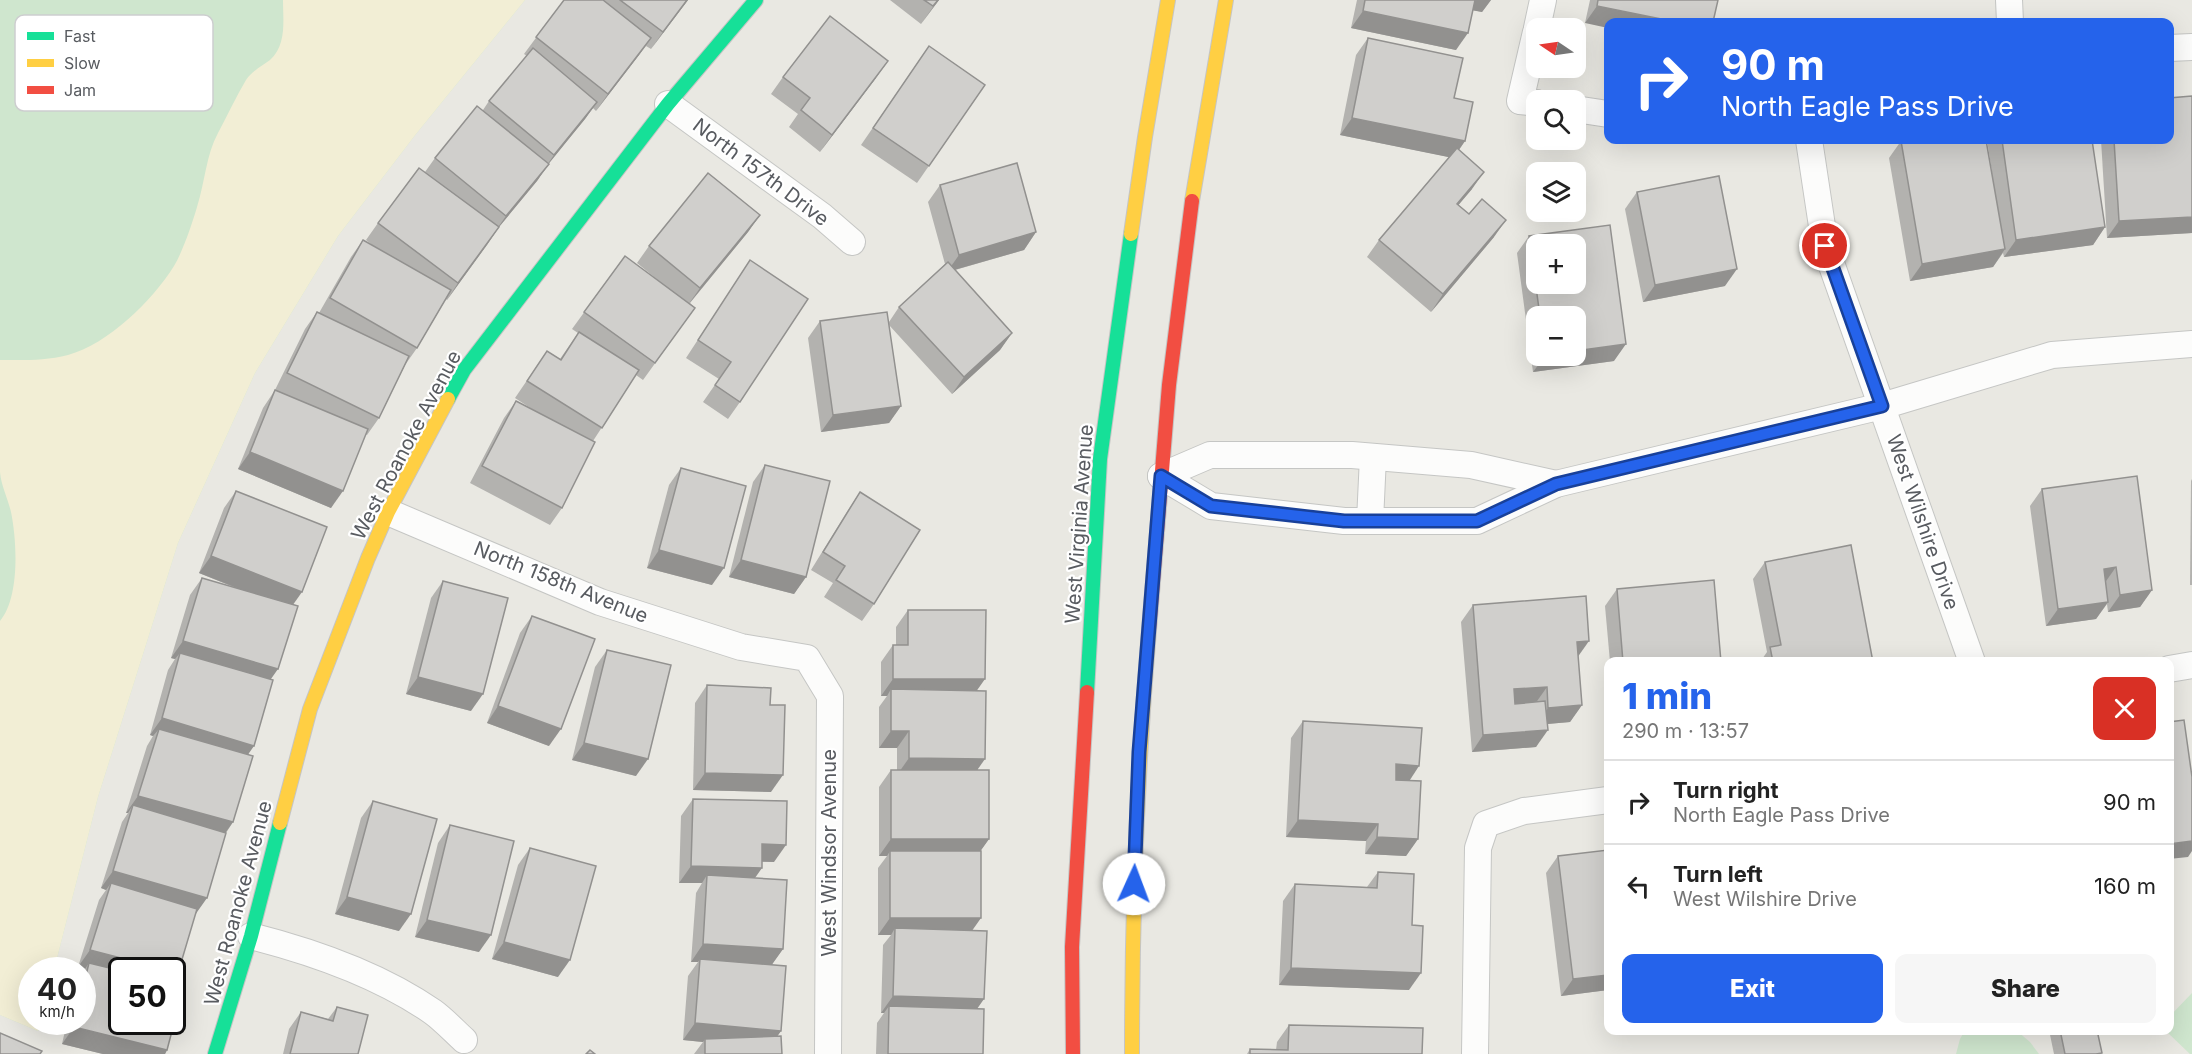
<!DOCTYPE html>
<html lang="en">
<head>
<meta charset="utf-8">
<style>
  :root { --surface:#fff; --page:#f6f6f6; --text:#222; --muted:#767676; --line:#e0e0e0; --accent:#2563eb }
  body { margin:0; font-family:Inter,sans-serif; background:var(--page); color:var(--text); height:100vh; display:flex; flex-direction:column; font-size:22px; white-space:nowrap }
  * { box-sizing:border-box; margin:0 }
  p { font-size:20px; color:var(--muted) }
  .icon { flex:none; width:33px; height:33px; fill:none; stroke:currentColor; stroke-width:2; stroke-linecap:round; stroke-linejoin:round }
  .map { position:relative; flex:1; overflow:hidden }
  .panel { position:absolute; left:1604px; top:657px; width:570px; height:378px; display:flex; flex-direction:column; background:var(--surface); border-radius:12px; box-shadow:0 6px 24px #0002 }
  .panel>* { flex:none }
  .hud { position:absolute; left:1604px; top:18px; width:570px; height:126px; border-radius:12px; box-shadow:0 6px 24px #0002; background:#2563eb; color:#fff; overflow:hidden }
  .needle { width:39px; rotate:283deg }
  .tools { position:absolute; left:1526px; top:18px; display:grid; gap:12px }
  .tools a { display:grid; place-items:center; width:60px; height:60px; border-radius:12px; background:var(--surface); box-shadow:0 6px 24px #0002; font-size:30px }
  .speed { position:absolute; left:18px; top:957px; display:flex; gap:12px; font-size:30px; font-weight:700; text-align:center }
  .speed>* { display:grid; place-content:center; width:78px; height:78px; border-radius:50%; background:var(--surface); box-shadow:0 6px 24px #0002; line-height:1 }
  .speed small { font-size:15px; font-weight:400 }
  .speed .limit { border:3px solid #111; border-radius:9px; background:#fff; color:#111 }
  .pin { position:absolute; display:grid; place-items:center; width:51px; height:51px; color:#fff; margin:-26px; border:3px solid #fff; border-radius:50%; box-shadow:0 2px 6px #0007 }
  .me { position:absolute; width:66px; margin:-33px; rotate:2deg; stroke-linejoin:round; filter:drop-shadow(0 0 4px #0008) }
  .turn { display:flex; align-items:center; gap:21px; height:126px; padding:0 18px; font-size:27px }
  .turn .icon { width:78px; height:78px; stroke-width:2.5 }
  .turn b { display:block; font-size:42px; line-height:51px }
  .round { display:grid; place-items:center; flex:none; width:63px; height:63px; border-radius:12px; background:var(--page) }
  .overview { display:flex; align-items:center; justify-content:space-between; height:102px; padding:0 18px }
  h1 { font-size:36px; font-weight:800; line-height:45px; color:var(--accent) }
  .primary-button { display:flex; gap:12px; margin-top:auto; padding:12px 18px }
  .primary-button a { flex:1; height:69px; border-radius:12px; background:var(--accent); color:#fff; font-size:24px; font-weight:800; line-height:69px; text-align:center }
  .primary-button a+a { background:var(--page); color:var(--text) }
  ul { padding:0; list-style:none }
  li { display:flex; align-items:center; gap:18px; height:84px; padding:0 18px; border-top:2px solid var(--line) }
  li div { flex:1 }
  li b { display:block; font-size:22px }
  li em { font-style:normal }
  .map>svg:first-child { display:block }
</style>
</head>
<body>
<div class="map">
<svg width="2192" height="1054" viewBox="0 0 2192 1054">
  <rect width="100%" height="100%" fill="#e9e8e2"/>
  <!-- green -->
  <g fill="#cfe6ce">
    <polygon points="0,0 525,0 416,134 338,236 255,373 178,543 98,797 54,970 32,970 32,1022 41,1022 38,1031 0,1015"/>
    <polygon points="2192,993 2192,1054 2190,1054 2166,1031 2169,1030 2169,1017"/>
    <polygon points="1965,1030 2017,1031 2030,1042 2039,1054 1956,1054 1960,1039"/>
  </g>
  <!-- sand -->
  <path fill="#f2eed5" d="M283 0H525L416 134 338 236 255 373 178 543 98 797 54 970H32V1022H41L38 1031 0 1015V621C20 597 17 541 11 512 8 499 1 485 0 472 0 437 0 395 0 360 23 360 45 361 68 355 108 344 152 301 174 266 183 251 192 224 197 207 205 182 206 155 218 133 227 116 236 97 246 80 252 71 262 66 270 60 287 45 283 20 283 0Z"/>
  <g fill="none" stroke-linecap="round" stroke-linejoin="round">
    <defs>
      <g id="street">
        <polyline points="2009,0 2010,22"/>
        <polyline points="1537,28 1543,0"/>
        <polyline points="1536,32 1520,101 1536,103"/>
        <polyline points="2169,48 2192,47"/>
        <polyline points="668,104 822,216 852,242"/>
        <polyline points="1575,109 1608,114"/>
        <polyline points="1809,140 1825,246 1972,662"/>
        <polyline points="1161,476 1211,506 1344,521 1477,521 1556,484 1882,406 2052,355 2192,344"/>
        <polyline points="1161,476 1210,455 1352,455 1471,465 1556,484"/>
        <polyline points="388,512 600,602 741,647 807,658 830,696 828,1054"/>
        <polyline points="1370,521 1373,457"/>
        <polyline points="2169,669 2192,665"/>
        <path d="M251 936C314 952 380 975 433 1012 444 1020 454 1031 464 1040"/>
        <polyline points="1475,1054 1478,848 1486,824 1524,811 1608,800"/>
      </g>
      <g id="fast">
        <polyline points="448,399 464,370 668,104 756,0"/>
        <polyline points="1087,692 1100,459 1131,234"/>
        <polyline points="215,1054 251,936 280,823"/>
      </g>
      <g id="slow">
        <polyline points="1192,201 1226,0"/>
        <polyline points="1131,234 1145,137 1168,0"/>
        <polyline points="280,823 310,709 368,558 388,512 448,399"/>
        <path d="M1132 1054C1132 912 1137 771 1149 630"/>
      </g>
      <g id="jam">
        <polyline points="1149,630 1169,385 1192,201"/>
        <polyline points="1073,1054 1072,947 1087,692"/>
      </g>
    </defs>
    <!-- street casing -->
    <use href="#street" stroke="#c5c6c4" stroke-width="28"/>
    <!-- fast casing -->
    <use href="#fast" stroke="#c5c5c4" stroke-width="16"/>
    <!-- slow casing -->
    <use href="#slow" stroke="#c5c5c4" stroke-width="16"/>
    <!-- jam casing -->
    <use href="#jam" stroke="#c5c5c4" stroke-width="16"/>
    <!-- street -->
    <use href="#street" stroke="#fcfcfb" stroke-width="26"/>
    <!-- fast -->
    <use href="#fast" stroke="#16e098" stroke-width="14"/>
    <!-- slow -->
    <use href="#slow" stroke="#ffcf43" stroke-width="14"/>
    <!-- jam -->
    <use href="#jam" stroke="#f24e42" stroke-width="14"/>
  </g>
  <!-- wall -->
  <g fill="#b3b2af" fill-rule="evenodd">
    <polygon points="564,0 688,0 651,49 646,46 596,111 593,108 585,119 548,164 537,181 499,227 447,300 446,299 417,348 405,365 379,418 367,435 365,434 331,508 238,469 263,408 275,390 305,329 317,312 319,313 351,257 363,240 376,248 366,240 378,223 425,172 435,158 483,110 489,101 527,56 524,54"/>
    <polygon points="890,0 939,0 921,24"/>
    <polygon points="1357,0 1491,0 1482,12 1473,10 1456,50 1351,28"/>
    <polygon points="1590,0 1718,0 1585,23"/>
    <polygon points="1368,38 1454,98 1465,141 1459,150 1472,189 1458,205 1494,237 1431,312 1367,257 1379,240 1449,157 1340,135 1356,55"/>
    <polygon points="929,46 985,85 917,183 861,145"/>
    <polygon points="783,77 876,78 820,152 789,127 798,114 771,94"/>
    <polygon points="1987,140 2092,140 2105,227 2093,245 2004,257 2003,253 1993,267 1910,281 1889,158 1901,141 1992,172"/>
    <polygon points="2101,140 2169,140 2192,233 2107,238"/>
    <polygon points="940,185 1036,232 1024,250 955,270 1012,333 1000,350 952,394 889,325 901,406 889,423 821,432 808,338 820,321 889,322 899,307 945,264 928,202"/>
    <polygon points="1637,192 1725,286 1643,302 1625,209"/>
    <polygon points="760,215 748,232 690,303 695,308 643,380 636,375 593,441 562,508 550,525 470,483 504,418 516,401 535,411 515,398 547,351 560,359 578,333 572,329 625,256 659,281 637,263 649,246"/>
    <path d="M1529 236 1614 361 1533 372 1517 253ZM1536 316H1575V356H1536Z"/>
    <polygon points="750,260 740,402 728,419 703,402 719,379 686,358"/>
    <polygon points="765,465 806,577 794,594 729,577 753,482"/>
    <polygon points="681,468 712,585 647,568 669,485"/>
    <polygon points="2192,479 2192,585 2190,585 2191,481"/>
    <polygon points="2042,489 2152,590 2140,607 2108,612 2107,604 2096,619 2046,626 2030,506"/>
    <polygon points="236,491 293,605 248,755 233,822 226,833 195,915 178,973 172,981 172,970 122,970 167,1050 165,1054 103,1054 62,1044 67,1022 82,1022 82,973 85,969 78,967 99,900 106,890 101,888 122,822 128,813 126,813 147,746 153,736 150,735 168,670 175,659 171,658 190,595 202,578 238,589 199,573 224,508"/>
    <polygon points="860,492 874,604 862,621 824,597 833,583 811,570 848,510"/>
    <polygon points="1765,562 1873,662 1760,662 1767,652 1753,579"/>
    <polygon points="443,581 471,711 406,694 431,598"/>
    <polygon points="1617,589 1721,662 1610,662 1605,606"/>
    <polygon points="1473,605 1578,657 1582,705 1570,722 1547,724 1536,747 1472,752 1461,622"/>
    <polygon points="908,610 977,691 978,770 989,839 980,851 971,931 977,1009 983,1054 876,1054 877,1023 884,1013 881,1013 883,945 891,935 878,935 878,868 887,856 879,856 879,787 891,770 897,770 897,748 879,748 879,707 887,696 881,696 881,662 893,645 896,645 896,627"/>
    <polygon points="532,616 549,746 487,723 520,633"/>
    <polygon points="607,650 636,776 572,760 595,667"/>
    <polygon points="707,685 770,705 771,792 693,790 695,703"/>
    <polygon points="1303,721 1409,781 1418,839 1406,856 1365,854 1366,841 1286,837 1291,738"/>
    <polygon points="693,799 774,862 762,862 754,878 783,949 771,965 781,1031 777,1036 782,1054 694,1054 703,1042 683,1040 688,976 698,962 691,962 696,893 702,883 679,883 681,816"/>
    <polygon points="373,801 399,931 335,914 361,818"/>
    <polygon points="450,825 479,952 415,937 438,843"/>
    <polygon points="530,848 558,977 492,959 518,865"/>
    <polygon points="1558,856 1608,990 1561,996 1546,873"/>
    <polygon points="1378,872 1409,990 1279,985 1283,901 1295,884 1367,887"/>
    <polygon points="337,1007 358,1054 283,1054 289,1029 301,1012 328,1019"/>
    <polygon points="1289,1025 1422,1054 1247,1054 1250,1049 1276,1050 1277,1042"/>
    <polygon points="2049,1030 2097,1030 2102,1053 2101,1054 2054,1054"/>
  </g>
  <!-- shaded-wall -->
  <g fill="#92918f">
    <polygon points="687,0 688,0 651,49 663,32"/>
    <polygon points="938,0 939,0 921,24"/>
    <polygon points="1471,0 1491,0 1482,12 1465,9"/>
    <polygon points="1597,6 1676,22 1608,22 1608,28 1585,23"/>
    <polygon points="1363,11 1468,33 1456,50 1351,28"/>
    <polygon points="651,38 639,55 596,111 608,94"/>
    <polygon points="888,61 876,78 820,152 832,135"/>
    <polygon points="597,102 585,119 542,172 554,155"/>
    <polygon points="1352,118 1465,141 1453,158 1340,135"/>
    <polygon points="549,164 537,181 494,233 506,216"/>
    <polygon points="1484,172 1472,189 1445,221 1457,204"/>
    <polygon points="760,215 748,232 688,305 700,288"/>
    <polygon points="2192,217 2192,233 2107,238 2119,221"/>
    <polygon points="1506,220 1494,237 1431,312 1443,294"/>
    <polygon points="499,227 487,245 447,300 458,283"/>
    <polygon points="2105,227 2093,245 2004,257 2016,240"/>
    <polygon points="1036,232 1024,250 947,272 959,255"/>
    <polygon points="2005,249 1993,267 1910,281 1922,264"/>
    <polygon points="1737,269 1725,286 1643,302 1655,285"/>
    <polygon points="1012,333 1000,350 952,394 964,377"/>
    <polygon points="1626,344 1614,361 1533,372 1545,356 1575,356 1575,351"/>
    <polygon points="901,406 889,423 821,432 833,415"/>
    <polygon points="250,452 343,491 331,508 238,469"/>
    <polygon points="659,550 724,568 712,585 647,568"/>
    <polygon points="211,556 302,592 290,609 199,573"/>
    <polygon points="741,560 806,577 794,594 729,577"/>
    <polygon points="2116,567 2104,584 2104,569"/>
    <polygon points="2152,590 2140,607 2108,612 2120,595"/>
    <polygon points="2108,602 2096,619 2046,626 2058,609"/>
    <polygon points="183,641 278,669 266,686 180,653 175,659 171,658"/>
    <polygon points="1589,641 1577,658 1577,642"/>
    <polygon points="418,677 483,694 471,711 406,694"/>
    <polygon points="893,679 985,679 973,696 891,689 887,696 881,696"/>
    <polygon points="1547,687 1535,704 1502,706 1514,689"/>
    <polygon points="1582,705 1570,722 1536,725 1548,708"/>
    <polygon points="498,706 561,729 549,746 487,723"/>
    <polygon points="162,718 254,746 242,763 159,729 153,736 150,735"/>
    <polygon points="1548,730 1536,747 1472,752 1483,735"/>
    <polygon points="891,731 909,731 897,748 879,748"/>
    <polygon points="584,743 648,759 636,776 572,760"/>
    <polygon points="909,758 985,759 973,776 897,775"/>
    <polygon points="1396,764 1419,766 1408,783 1384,781"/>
    <polygon points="705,773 783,775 771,792 693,790"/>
    <polygon points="138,796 233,822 221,839 133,805 128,813 126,813"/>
    <polygon points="1298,820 1378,824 1366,841 1286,837"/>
    <polygon points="1377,837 1418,839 1406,856 1365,854"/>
    <polygon points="891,839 989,839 977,856 890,851 887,856 879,856"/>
    <polygon points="2192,841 2192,851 2188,857 2169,859 2169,844"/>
    <polygon points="762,844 786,845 774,862 750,861"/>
    <polygon points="691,866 762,868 750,885 707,875 702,883 679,883"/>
    <polygon points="113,871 207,898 195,915 111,883 106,890 101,888"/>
    <polygon points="347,897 411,914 399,931 335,914"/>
    <polygon points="890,918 981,918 969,935 895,928 891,935 878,935"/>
    <polygon points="427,920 491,935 479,952 415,937"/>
    <polygon points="504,942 570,960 558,977 492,959"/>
    <polygon points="703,944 783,949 771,966 700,959 698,962 691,962"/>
    <polygon points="90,950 167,970 122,970 122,979 89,963 85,969 78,967"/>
    <polygon points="1291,968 1421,973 1409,990 1279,985"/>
    <polygon points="172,972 178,973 172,981"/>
    <polygon points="1608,975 1608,990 1561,996 1573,979"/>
    <polygon points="893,996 984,999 972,1016 889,1006 884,1013 881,1013"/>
    <polygon points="695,1023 781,1031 769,1048 705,1039 703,1042 683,1040"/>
    <polygon points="74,1027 167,1050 165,1054 103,1054 62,1044"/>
  </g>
  <!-- building -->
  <g fill="#d0cfcc" stroke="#92918f" stroke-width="1.5" fill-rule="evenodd">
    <polygon points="564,0 603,0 651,38 608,94 536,37"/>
    <polygon points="620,0 687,0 663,32"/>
    <polygon points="924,0 938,0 933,6"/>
    <polygon points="1365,0 1475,0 1468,33 1363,11"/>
    <polygon points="1598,0 1718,0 1713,22 1676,22 1597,6"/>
    <polygon points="830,16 888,61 832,135 801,110 810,98 783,77"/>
    <polygon points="1368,38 1463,58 1454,98 1473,102 1465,141 1352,118"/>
    <polygon points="929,46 985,85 929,166 873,128"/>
    <polygon points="533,48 597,102 554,155 489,101"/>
    <polygon points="2192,96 2192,217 2119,221 2114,140 2169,140 2169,98"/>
    <polygon points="477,106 549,164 506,216 435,158"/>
    <polygon points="1909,140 1986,140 2005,249 1922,264 1901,141"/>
    <polygon points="2002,140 2092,140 2105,227 2016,240"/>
    <polygon points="1457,148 1484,172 1457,204 1469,214 1482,199 1506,220 1443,294 1379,240"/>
    <polygon points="1017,163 1036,232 959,255 940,185"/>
    <polygon points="419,168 499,227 458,283 378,223"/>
    <polygon points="708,173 760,215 700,288 649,246"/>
    <polygon points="1719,176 1737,269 1655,285 1637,192"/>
    <path d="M1610 225 1626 344 1575 351V316H1540L1529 236ZM1536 244H1575V284H1536Z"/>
    <polygon points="363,240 451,290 417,348 330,298"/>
    <polygon points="625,256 695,308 655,363 584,312"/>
    <polygon points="750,260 808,299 740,402 715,385 731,362 698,340"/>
    <polygon points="948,262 1012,333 964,377 899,307"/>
    <polygon points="317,312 409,356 379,418 287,373"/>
    <polygon points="887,312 901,406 833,415 820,321"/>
    <polygon points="579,332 639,370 602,428 527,381 547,351 561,360"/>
    <polygon points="275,390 368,429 343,491 250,452"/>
    <polygon points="516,401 595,442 562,508 482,466"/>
    <polygon points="765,465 830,481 806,577 741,560"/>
    <polygon points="681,468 746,486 724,568 659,550"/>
    <polygon points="2137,476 2152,590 2120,595 2116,567 2104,569 2108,602 2058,609 2042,489"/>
    <polygon points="236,491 327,527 302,592 211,556"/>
    <polygon points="860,492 920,530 874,604 836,580 845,566 823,552"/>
    <polygon points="1851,545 1873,662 1773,662 1770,647 1781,645 1765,562"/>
    <polygon points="202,578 298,606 278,669 183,641"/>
    <polygon points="1714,580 1721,662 1623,662 1617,589"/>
    <polygon points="443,581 508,598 483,694 418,677"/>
    <polygon points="1586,596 1589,641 1577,642 1582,705 1548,708 1547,687 1514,689 1515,704 1545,701 1548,730 1483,735 1473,605"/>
    <polygon points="908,610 986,610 985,679 893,679 893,645 908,645"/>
    <polygon points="532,616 595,639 561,729 498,706"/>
    <polygon points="607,650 671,665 648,759 584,743"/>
    <polygon points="180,653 273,680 254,746 162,718"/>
    <polygon points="707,685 771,688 770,705 785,705 783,775 705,773"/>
    <polygon points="891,689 986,691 985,759 909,758 909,731 891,731"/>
    <polygon points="2184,720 2192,777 2192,841 2169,844 2169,722"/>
    <polygon points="1303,721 1422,728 1419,766 1396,764 1396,780 1421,781 1418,839 1377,837 1378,824 1298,820"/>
    <polygon points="159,729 253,756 233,822 138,796"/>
    <rect x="891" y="770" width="98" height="69"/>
    <polygon points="693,799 787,801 786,845 762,844 762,868 691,866"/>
    <polygon points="373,801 437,819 411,914 347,897"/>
    <polygon points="133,805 226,833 207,898 113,871"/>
    <polygon points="450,825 514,841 491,935 427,920"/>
    <polygon points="530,848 596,866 570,960 504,942"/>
    <polygon points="1608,850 1608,975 1573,979 1558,856"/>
    <rect x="890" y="851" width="91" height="67"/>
    <polygon points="1378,872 1414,874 1412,925 1423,926 1421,973 1291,968 1295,884 1377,888"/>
    <polygon points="707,875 787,880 783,949 703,944"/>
    <polygon points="111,883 197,909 178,973 172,972 172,970 167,970 90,950"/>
    <polygon points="895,928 987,931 984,999 893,996"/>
    <polygon points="700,959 786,966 781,1031 695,1023"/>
    <polygon points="89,963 122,971 122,1022 172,1022 172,1011 177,1012 167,1050 74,1027 75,1022 82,1022 82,991"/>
    <polygon points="889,1006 984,1009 983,1054 888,1054"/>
    <polygon points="337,1007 368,1015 358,1054 290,1054 301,1012 333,1021"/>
    <polygon points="1289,1025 1423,1028 1422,1054 1250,1054 1250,1049 1288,1050"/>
    <polygon points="2060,1030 2097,1030 2102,1053 2096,1054 2065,1054"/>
    <polygon points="0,1033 42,1051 40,1054 0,1054"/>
    <polygon points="781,1036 782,1054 705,1054 705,1039"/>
    <polygon points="590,1050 595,1054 586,1054"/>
  </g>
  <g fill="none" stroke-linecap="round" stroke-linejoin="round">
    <defs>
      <polyline id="route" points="1134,884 1139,752 1161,476 1211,506 1344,521 1477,521 1556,484 1882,406 1825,246"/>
    </defs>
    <!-- route casing -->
    <use href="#route" stroke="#184099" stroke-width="15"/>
    <!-- route -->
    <use href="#route" stroke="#2563eb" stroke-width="10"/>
  </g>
  <g text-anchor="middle" stroke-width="4.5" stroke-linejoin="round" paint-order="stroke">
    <!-- street labels -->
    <g font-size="20" fill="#585b60" stroke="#fff">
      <text transform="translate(761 172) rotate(37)" y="7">North 157th Drive</text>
      <text transform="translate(406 445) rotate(-62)" y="7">West Roanoke Avenue</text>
      <text transform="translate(1923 522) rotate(71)" y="7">West Wilshire Drive</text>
      <text transform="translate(1079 524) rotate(-86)" y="7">West Virginia Avenue</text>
      <text transform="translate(561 582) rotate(22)" y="7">North 158th Avenue</text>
      <text transform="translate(829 853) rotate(-90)" y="7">West Windsor Avenue</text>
      <text transform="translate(238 903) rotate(-75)" y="7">West Roanoke Avenue</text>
    </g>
  </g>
  <!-- legend -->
  <rect x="15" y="15" width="198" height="96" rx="9" fill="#fff" stroke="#cdcecf" stroke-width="1.5"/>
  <rect x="27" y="32" width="27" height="8" fill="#16e098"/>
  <rect x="27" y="59" width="27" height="8" fill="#ffcf43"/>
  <rect x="27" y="86" width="27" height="8" fill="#f24e42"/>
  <g font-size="16" fill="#585b60">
    <text x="64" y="42">Fast</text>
    <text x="64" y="69">Slow</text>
    <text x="64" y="96">Jam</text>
  </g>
</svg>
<div class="tools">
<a><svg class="needle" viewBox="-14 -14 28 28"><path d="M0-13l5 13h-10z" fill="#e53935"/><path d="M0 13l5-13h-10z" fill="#767676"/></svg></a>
<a><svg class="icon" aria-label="search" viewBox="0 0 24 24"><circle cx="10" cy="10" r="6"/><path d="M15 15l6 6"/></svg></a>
<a><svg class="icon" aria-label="layers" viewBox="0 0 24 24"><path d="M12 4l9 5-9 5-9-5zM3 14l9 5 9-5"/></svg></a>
<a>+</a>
<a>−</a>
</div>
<div class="speed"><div>40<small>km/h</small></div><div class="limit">50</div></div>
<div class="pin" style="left:1825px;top:246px;background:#d93025"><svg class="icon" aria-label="arrive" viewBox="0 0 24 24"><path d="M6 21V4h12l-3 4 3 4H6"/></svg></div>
<svg class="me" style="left:1134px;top:884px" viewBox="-20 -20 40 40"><circle r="19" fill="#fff"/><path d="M0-13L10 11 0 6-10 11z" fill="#2563eb"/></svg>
<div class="hud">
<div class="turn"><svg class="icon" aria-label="right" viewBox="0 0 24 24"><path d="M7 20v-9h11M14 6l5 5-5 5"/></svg><div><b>90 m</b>North Eagle Pass Drive</div></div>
</div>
<section class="panel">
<div class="overview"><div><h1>1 min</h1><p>290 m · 13:57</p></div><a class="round" style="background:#d93025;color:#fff"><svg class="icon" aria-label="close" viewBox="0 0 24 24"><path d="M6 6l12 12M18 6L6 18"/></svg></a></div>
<ul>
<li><svg class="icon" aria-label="right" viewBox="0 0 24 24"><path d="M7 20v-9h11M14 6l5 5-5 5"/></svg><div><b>Turn right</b><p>North Eagle Pass Drive</p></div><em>90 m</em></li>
<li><svg class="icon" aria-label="left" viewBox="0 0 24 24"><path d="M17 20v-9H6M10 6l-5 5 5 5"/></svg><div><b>Turn left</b><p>West Wilshire Drive</p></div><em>160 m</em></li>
</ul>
<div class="primary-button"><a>Exit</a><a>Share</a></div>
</section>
</div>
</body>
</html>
